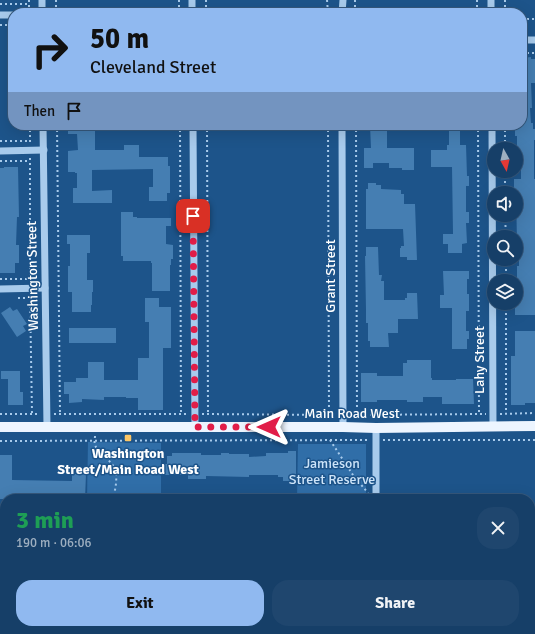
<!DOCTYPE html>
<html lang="en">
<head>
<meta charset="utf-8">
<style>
  :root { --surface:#163f68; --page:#1f466e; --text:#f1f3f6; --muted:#9eafc0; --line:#35587c; --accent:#90b9f0 }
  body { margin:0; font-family:Signika,sans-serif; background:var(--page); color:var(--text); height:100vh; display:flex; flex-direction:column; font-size:15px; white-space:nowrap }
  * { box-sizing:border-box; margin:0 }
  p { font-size:13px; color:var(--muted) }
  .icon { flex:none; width:22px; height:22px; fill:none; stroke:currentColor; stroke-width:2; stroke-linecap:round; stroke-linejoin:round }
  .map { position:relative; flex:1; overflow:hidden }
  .details { position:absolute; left:0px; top:494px; width:535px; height:140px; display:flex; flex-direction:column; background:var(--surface); border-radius:16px 16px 0 0; box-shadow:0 4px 16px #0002,0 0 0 1px var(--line) }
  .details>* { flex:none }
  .top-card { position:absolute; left:8px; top:8px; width:519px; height:122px; border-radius:16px; box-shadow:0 4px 16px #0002,0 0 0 1px var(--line); background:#90b9f0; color:#111; overflow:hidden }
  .needle { width:26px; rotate:172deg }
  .buttons { position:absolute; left:487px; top:142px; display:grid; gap:8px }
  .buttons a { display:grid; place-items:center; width:36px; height:36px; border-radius:50%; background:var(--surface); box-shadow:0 4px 16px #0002,0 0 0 1px var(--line); font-size:20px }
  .pin { position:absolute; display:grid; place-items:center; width:34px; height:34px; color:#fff; margin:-17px; border-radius:8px; box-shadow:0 2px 6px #0006 }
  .me { position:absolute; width:44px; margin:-22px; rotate:270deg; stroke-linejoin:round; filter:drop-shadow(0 0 3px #0008) }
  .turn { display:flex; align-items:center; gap:14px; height:84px; padding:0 16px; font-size:18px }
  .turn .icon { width:52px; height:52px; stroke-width:2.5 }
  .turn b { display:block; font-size:28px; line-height:34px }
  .then { display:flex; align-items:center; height:38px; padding:0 16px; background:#0003; gap:8px; font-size:15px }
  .round { display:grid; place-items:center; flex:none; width:42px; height:42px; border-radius:16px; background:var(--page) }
  .overview { display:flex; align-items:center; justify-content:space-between; height:68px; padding:0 16px }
  h1 { font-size:24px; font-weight:700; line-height:30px; color:#1e9e55 }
  .primary-button { display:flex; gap:8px; margin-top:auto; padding:8px 16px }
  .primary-button a { flex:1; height:46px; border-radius:16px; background:var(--accent); color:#111; font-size:16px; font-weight:700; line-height:46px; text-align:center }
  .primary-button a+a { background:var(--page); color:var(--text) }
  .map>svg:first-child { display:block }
</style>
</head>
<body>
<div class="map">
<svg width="535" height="634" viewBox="0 0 535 634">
  <rect width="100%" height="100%" fill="#1d548a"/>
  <!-- green -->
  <g fill="#306ea8">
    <polygon points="88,442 161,443 161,499 87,499"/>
    <polygon points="298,444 366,444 366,499 297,499"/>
    <polygon points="530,600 535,600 535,634 390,634 390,629 530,629"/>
    <rect x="86" y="629" width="222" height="5"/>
  </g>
  <!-- building -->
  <g fill="#457eb2">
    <polygon points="531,57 531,59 535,59 535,83 531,83 532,108 530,108 531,123 533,123 533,129 535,129 535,140 534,140 534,179 535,179 535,315 515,315 515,303 516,303 516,294 517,294 517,266 519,266 519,243 517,243 516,193 514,193 514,179 521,179 521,162 519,162 519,154 517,154 517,136 515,136 515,125 522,125 522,58"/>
    <polygon points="68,125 95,125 95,150 124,150 124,145 139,145 139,157 168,157 168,166 170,166 170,193 167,193 167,201 149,201 149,187 153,187 153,169 92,170 92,191 112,190 112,203 73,203 73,188 77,188 77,173 75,173 75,172 68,172 68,151 78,150 77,134 68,134"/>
    <polygon points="370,125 387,125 387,148 414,148 414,170 402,170 402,168 389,168 389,163 373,163 373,168 364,168 364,148 371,148"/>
    <polygon points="449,125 460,125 460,145 466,145 467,176 469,176 469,186 466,186 466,212 469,212 469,223 466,223 467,243 462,244 462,253 448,253 448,244 443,244 443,234 453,234 452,167 431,167 431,150 447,150 447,145 449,145"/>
    <polygon points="4,167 18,167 19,217 17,217 16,245 19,245 19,263 15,263 15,273 0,273 0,168 4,168"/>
    <polygon points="368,183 376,183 376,185 381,185 381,189 401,190 401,194 404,194 404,204 415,204 417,260 407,260 407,257 400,257 400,248 401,248 401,246 404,246 403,229 366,229 366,189 368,189"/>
    <polygon points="121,212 133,212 133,217 137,217 137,218 171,218 171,226 166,226 166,244 173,245 173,259 171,259 171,265 170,265 170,291 152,291 152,263 151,263 151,261 123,261 123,256 121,256"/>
    <polygon points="67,235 90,235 90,253 87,253 87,280 93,280 93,292 92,292 92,305 91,305 91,312 72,312 72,292 68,292 68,266 70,266 70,244 67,244"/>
    <polygon points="366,247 378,247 379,275 382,275 381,281 384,281 384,300 405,300 405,298 407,298 407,293 417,293 418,319 398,319 398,333 388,333 389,347 370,347 370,341 368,341 368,323 366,323 366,310 365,256 366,256"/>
    <polygon points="443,271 469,271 469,279 467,279 467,294 469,294 469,311 466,311 466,331 469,331 469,339 467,339 467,349 452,349 452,308 440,308 440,295 444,295"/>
    <polygon points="145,298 159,298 159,307 171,307 171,348 163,348 163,410 138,410 138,398 126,398 126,397 104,397 104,400 82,399 82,402 69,403 69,394 64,394 64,382 76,382 76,378 88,378 88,362 104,362 104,380 138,380 138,358 149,358 149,322 145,322"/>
    <polygon points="10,307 13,311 17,309 27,324 23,326 26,331 17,337 1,313"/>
    <rect x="69" y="328" width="47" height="15"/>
    <polygon points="515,331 535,331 535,403 525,403 525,405 511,405 511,356 515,356"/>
    <polygon points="407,360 431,360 431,378 432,378 432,380 456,380 456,379 473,379 474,404 442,404 442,397 423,397 423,402 407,402 407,400 377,400 377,402 361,402 361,373 377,373 377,376 403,376 403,363 407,363"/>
    <polygon points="1,371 20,371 20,392 23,392 23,405 8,405 8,379 1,379"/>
    <polygon points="288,451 296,451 296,481 283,481 283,477 278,477 278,475 249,475 249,477 206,476 206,479 188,479 188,475 165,475 165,464 167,464 167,456 172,456 172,453 201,453 201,455 221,455 221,453 229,453 229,454 249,454 249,457 266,456 266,453 288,453"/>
    <polygon points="0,455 12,455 12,480 72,481 72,474 86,474 85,499 0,499"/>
  </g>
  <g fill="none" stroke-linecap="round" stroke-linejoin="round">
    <!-- path -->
    <g stroke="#a8cbec" stroke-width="2" stroke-dasharray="2 3" stroke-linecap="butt">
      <polyline points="29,0 29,13"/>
      <polyline points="56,0 56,13"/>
      <polyline points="179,0 179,13"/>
      <polyline points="206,0 206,13"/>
      <polyline points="327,0 328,13"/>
      <polyline points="355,0 355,13"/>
      <polyline points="477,0 477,13"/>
      <polyline points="505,0 505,13"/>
      <polyline points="0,4 29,4"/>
      <polyline points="522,19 535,19"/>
      <polyline points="0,25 13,25"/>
      <polyline points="522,53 535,53"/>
      <polyline points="30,125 30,142"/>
      <polyline points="57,125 60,414"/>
      <polyline points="180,125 181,414"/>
      <polyline points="207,125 208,414"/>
      <polyline points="328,125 329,415"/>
      <polyline points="356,125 357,415"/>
      <polyline points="478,125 479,414"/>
      <polyline points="505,125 505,149"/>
      <polyline points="0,141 29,141"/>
      <polyline points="30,158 30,280"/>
      <polyline points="0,161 30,161"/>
      <polyline points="505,171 505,193"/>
      <polyline points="505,215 506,237"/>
      <polyline points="506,259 506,281"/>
      <polyline points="0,279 30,279"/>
      <polyline points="30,296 32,414"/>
      <polyline points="18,298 30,298"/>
      <polyline points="506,303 506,414"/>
      <polyline points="0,414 40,414"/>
      <polyline points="54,414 188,414"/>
      <polyline points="202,414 336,415"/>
      <polyline points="500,414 535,413"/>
      <polyline points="350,415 486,414"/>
      <path d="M95 436C95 439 94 442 95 445 98 453 112 460 115 470 118 479 115 490 113 499"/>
      <polyline points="330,440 353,475 368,493"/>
      <polyline points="383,440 535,440"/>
      <polyline points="0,441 369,440"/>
      <polyline points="0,629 5,629"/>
      <polyline points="9,629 28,629 61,634"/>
      <polyline points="135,629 137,634"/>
    </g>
    <!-- minor -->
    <g stroke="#a8cbec" stroke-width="7">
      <polyline points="42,0 42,13"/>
      <polyline points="192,0 192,13"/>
      <polyline points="491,0 491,13"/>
      <polyline points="342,13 343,0"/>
      <polyline points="0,15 13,15"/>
      <polyline points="522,40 535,40"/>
      <polyline points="43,125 47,427"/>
      <polyline points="193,125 195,427"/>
      <polyline points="342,125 343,427"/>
      <polyline points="492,125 493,426"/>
      <polyline points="0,151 44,150"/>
      <polyline points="0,289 45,288"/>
      <polyline points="376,499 376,428"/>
      <polyline points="530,589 535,589"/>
      <polyline points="377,629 378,634"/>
    </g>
    <!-- major -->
    <polyline stroke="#edf5ff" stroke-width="10" points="0,427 343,427 376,428 535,426"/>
  </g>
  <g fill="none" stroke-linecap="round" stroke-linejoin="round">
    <!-- route -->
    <polyline stroke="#e11d48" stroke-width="7" stroke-dasharray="0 12.6" points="193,216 195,427 269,427"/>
  </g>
  <!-- markers -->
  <rect fill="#fcc666" stroke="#1d548a" stroke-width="1.5" x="124" y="434" width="8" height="8" rx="2"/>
  <g text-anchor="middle" stroke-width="3" stroke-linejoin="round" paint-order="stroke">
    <!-- street labels -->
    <g font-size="14" fill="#fff" stroke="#1d548a">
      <text transform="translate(32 276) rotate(-91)" y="5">Washington Street</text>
      <text transform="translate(330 276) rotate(-90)" y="5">Grant Street</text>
      <text transform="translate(479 360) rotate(-90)" y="5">Lahy Street</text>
      <text x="352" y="418">Main Road West</text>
    </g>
    <!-- poi labels -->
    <g font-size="14" font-weight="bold" fill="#fff" stroke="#1d548a">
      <text x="128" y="458">Washington<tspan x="128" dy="16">Street/Main Road West</tspan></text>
    </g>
    <!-- park labels -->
    <g font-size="14" fill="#cde4f9" stroke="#1d548a">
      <text x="332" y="468">Jamieson<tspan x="332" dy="16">Street Reserve</tspan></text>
    </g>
  </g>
</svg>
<div class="buttons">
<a><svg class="needle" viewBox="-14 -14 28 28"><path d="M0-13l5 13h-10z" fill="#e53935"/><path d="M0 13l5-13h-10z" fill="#9eafc0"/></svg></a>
<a><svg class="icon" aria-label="sound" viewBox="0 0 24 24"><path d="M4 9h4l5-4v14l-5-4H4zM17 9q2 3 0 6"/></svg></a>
<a><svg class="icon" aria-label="search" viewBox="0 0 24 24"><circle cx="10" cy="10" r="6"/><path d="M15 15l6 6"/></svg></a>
<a><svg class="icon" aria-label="layers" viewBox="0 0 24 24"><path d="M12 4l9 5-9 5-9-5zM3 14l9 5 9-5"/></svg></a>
</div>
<div class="pin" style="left:193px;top:216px;background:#d93025"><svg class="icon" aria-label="arrive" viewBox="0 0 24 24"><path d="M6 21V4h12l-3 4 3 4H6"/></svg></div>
<svg class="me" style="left:269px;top:427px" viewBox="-20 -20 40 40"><path d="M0-17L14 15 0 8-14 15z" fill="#e11d48" stroke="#fff" stroke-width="4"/></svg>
<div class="top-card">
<div class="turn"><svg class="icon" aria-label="right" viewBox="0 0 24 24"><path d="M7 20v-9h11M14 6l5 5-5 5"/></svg><div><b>50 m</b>Cleveland Street</div></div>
<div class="then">Then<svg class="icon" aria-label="arrive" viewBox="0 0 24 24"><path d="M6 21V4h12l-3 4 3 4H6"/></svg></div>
</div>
<section class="details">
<div class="overview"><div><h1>3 min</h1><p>190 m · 06:06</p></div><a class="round"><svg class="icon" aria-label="close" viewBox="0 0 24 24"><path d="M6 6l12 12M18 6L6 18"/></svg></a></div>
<div class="primary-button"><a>Exit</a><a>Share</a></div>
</section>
</div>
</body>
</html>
